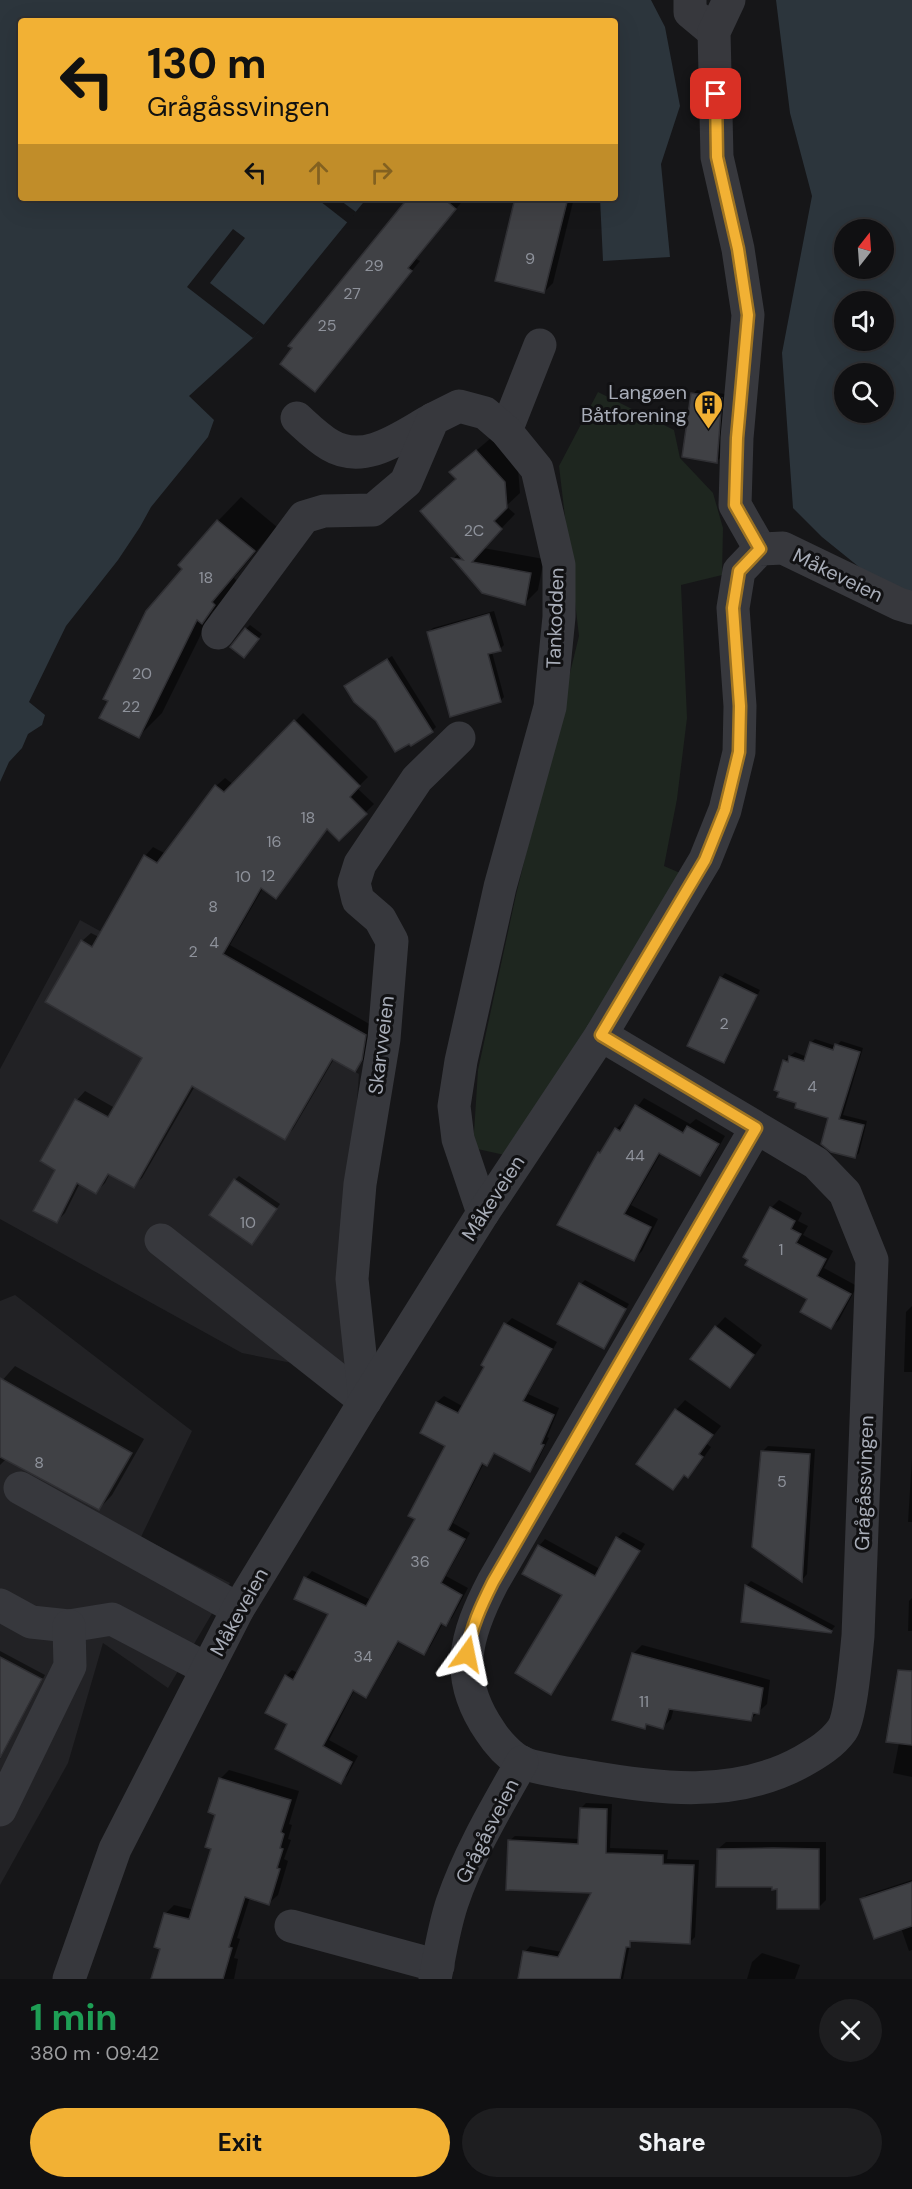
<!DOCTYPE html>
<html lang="en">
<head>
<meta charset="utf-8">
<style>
  :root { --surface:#101012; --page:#1e1e20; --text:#f1f3f6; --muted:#9c9d9f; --line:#303032; --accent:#f2b134 }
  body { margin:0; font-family:"DM Sans",sans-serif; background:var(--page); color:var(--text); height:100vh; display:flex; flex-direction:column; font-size:22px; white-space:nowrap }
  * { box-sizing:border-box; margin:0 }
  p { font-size:20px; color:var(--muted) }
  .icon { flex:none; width:33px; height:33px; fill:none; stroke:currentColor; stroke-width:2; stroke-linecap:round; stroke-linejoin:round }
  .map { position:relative; height:1979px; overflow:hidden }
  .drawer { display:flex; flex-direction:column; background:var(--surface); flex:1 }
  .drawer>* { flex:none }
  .guide { position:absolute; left:18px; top:18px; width:600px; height:183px; border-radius:6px; box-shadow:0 6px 24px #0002,0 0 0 2px var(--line); background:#f2b134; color:#111; overflow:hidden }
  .needle { width:39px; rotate:17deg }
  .fabs { position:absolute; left:834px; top:219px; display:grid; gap:12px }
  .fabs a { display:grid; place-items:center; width:60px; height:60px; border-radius:50%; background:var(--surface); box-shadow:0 6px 24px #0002,0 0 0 2px var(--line); font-size:30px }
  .pin { position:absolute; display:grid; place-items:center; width:51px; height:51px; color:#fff; margin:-26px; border-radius:12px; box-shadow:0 3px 9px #0006 }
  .me { position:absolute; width:66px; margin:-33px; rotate:12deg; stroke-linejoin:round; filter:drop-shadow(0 0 4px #0008) }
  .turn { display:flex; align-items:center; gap:21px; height:126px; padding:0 30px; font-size:27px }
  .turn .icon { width:78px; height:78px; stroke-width:2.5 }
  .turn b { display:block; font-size:42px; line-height:51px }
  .lanes { display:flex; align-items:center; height:57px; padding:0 30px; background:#0003; justify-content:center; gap:30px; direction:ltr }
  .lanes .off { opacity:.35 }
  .round { display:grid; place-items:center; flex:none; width:63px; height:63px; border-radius:32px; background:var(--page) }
  .head { display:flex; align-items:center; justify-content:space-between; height:102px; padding:0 30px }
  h1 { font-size:36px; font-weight:700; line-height:45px; color:#1e9e55 }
  .button { display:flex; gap:12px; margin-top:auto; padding:12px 30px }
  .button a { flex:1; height:69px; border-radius:36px; background:var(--accent); color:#111; font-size:24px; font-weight:700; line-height:69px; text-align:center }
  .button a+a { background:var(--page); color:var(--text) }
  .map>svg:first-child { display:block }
</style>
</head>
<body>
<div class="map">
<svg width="912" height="1979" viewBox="0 0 912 1979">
  <rect width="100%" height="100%" fill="#161618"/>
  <!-- built -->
  <g fill="#222225">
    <polygon points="80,920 359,1074 344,1276 348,1374 242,1353 0,1219 0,1069"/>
    <polygon points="15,1295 192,1431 141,1537 230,1583 168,1688 103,1643 68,1763 0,1885 0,1301"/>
  </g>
  <!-- green -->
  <polygon fill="#1e261f" points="598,392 674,430 680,458 713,493 723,528 722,575 681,585 687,718 677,799 664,866 687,876 509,1156 473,1148 478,1070 516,895 579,636 559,466"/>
  <!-- water -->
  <g fill="#2c353c" fill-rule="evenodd">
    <polygon points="0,0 651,0 665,27 680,106 661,164 670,257 603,261 600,198 615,198 615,21 21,21 21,198 367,198 253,338 189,396 214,420 208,437 151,507 140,527 118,560 66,626 29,702 45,715 42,725 28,734 22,748 9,762 0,782"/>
    <path d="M776 0H912V596L869 575 822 537 793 508 782 353 812 196 790 113ZM844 230H884V268H844ZM844 302H884V340H844ZM844 374H884V412H844Z"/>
  </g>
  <!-- pier -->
  <g fill="#161618">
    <polygon points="316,198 337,198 356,212 348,223"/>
    <polygon points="233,229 245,238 210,283 264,325 253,338 187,287"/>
  </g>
  <!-- shadow -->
  <g fill="#0007">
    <polygon points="462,198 464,199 416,259 420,261 315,390 406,203 401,199"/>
    <polygon points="524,198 574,198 553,283 544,292"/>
    <polygon points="697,390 725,394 721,457 717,461 693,394"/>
    <polygon points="491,438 518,468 520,493 506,506 515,514 483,548 544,559 538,590 524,604 483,592 454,558 459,553 457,478 451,472"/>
    <polygon points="241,497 277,527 234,578 237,581 225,599 212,612 162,713 139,736 110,700 185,568 180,565 218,521"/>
    <polygon points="494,611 504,645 500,649 492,652 504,697 500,701 428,633 433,628"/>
    <polygon points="250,625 262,634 248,652 246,629"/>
    <polygon points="392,656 436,727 432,731 377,720 346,686"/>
    <polygon points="303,713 368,777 357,788 374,804 339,839 328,829 284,888 276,897 263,888 230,945 373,1026 370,1050 363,1061 354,1070 334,1059 293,1129 285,1138 195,1086 142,1178 133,1186 110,1173 105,1183 96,1192 80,1183 65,1213 56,1222 57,1169 42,1161 77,1100 85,1091 115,1108 144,1057 82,941 91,933 99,937 145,856 153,847 166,854 216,786 225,778 234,785"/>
    <polygon points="725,973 760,990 728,1057 724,1062 721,978"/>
    <polygon points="815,1039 836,1046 841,1041 863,1048 843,1115 867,1121 859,1153 855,1157 830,1117 798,1102 784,1061 795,1052 807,1057 811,1043"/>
    <polygon points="644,1098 690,1124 696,1119 725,1136 708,1166 700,1174 661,1153 631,1205 658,1219 642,1251 634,1259 600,1153 616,1129 624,1121 626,1122"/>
    <polygon points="239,1176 280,1204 252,1243 235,1180"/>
    <polygon points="779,1200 802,1213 798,1221 808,1226 803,1235 833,1251 824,1268 857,1286 839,1320 831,1327 809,1299 771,1208"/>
    <polygon points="585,1280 629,1304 603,1347 581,1284"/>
    <polygon points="912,1306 912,1372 904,1372 906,1312"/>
    <polygon points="725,1317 762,1345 739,1377 730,1386 693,1359 716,1327"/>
    <polygon points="512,1318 557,1342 528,1394 559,1408 547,1437 549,1438 536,1464 530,1470 496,1452 487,1464 484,1463 453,1523 470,1533 446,1576 468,1588 452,1618 445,1624 443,1623 430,1647 424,1653 400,1640 372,1689 366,1696 355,1689 329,1740 358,1756 347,1776 340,1782 289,1723 286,1676 292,1670 298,1673 330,1614 296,1598 306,1578 312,1571 371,1600 417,1518 447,1445 422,1432 437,1402 444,1396 464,1407 486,1367 483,1365 506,1324"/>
    <polygon points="15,1366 144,1439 112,1495 99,1509 6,1459 0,1465 0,1383"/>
    <polygon points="685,1400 721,1426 707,1444 711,1447 697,1467 688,1476 686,1474 673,1488 638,1463 676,1410"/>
    <polygon points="768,1446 815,1449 807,1574 802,1580 762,1452"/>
    <polygon points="912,1458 912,1522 908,1522"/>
    <polygon points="623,1532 645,1544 557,1687 551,1693 564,1594 539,1546 545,1539 600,1569 617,1538"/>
    <polygon points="751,1581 835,1626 831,1631 743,1620 747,1585"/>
    <polygon points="912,1598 912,1631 908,1631 909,1601"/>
    <polygon points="642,1645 770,1680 767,1704 751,1719 674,1708 671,1719 663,1727 648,1723 644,1727 614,1719 634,1653"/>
    <polygon points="0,1651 45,1675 0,1759"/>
    <polygon points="912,1677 912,1777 893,1773"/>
    <polygon points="229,1770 299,1791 289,1824 292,1825 288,1839 291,1840 284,1859 288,1861 278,1895 269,1903 250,1897 237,1938 240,1939 234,1958 238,1959 234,1979 152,1979 162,1948 165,1914 174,1905 194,1910 213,1848 220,1779"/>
    <polygon points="586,1803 612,1804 610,1848 668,1850 667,1859 699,1860 695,1937 690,1942 631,1939 623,1979 520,1979 525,1952 530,1946 562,1952 594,1891 509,1841 515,1836 580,1839 581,1808"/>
    <polygon points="726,1842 826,1842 826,1900 818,1908 779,1888 718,1849"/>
    <polygon points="912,1880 912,1950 909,1951 901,1928 862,1900 866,1895"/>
    <polygon points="762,1953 800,1965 795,1979 747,1979 752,1962"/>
  </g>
  <!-- building -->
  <g fill="#404145" stroke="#303034" stroke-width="1.5">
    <polygon points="408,198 443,198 456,209 408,268 412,271 315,392 280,364 292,348 288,346"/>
    <polygon points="515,198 568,198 544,293 495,281"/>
    <polygon points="691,393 722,398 717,463 682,457"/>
    <polygon points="476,450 505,482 507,508 494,521 502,529 472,562 531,573 525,605 482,593 452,558 463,560 420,511 456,479 449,472"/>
    <polygon points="217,520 255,551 212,602 215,605 202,624 197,620 139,738 99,718 108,701 103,699 146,611 182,569 178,565"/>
    <polygon points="489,614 501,651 488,654 501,702 450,717 427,632"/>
    <polygon points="245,628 259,639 244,658 230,647"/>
    <polygon points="387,659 433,732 411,746 409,744 395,752 376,721 354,702 344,686"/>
    <polygon points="294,720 360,786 350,797 367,814 339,841 327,829 276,899 261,888 223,954 366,1035 362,1060 355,1072 332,1059 285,1140 192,1086 134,1188 108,1174 96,1194 77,1183 57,1223 33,1211 55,1170 40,1161 75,1099 108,1117 142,1058 45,1002 81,940 92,947 144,855 157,863 215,785 224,792"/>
    <polygon points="720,977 757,995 724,1063 687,1046"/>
    <polygon points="810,1042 833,1050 835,1044 860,1052 839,1119 864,1125 855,1158 831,1152 821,1144 828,1118 795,1108 796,1103 777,1097 779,1092 774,1090 783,1060 788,1062 789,1056 804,1061"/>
    <polygon points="635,1105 683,1133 687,1126 719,1144 700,1176 659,1153 624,1214 651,1227 634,1261 557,1225 598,1152 600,1153 615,1128 620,1131"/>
    <polygon points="234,1179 277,1209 252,1245 209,1215"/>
    <polygon points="770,1207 795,1221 791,1229 801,1234 796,1243 826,1259 817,1276 851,1294 831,1329 800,1312 807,1299 745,1265 748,1260 743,1257"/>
    <polygon points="579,1283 626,1309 604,1349 557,1324"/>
    <polygon points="504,1323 552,1349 523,1401 554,1415 541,1444 544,1445 530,1472 494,1453 487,1466 482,1463 448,1530 465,1539 441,1583 462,1595 446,1626 441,1623 424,1655 398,1641 366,1698 353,1690 323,1746 352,1762 341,1784 275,1749 287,1724 265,1713 285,1675 293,1680 328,1614 294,1599 304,1577 366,1606 415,1519 408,1516 445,1446 420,1433 436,1402 458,1413 484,1367 481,1365"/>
    <polygon points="715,1326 754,1355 730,1388 690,1359"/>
    <polygon points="0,1378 132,1453 99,1510 0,1457"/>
    <polygon points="675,1409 713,1435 699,1454 703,1457 688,1478 684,1475 673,1490 636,1464"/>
    <polygon points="761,1451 810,1454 802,1582 752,1547"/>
    <polygon points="616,1537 640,1551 551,1695 515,1673 562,1595 522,1574 538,1545 595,1576"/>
    <polygon points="745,1585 832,1631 831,1633 741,1622"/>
    <polygon points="632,1653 763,1688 759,1714 753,1713 751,1721 669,1709 663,1729 646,1724 645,1729 612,1720"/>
    <polygon points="0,1657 42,1679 0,1758"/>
    <polygon points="898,1670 912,1671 912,1745 886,1742"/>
    <polygon points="219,1778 291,1800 281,1832 284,1834 280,1848 283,1849 277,1868 280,1869 269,1905 245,1897 229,1947 232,1948 223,1979 151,1979 160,1949 154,1947 164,1913 189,1919 211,1849 205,1847 215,1815 208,1812"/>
    <polygon points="580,1808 607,1809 606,1853 663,1855 663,1864 694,1865 690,1944 630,1941 630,1947 626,1947 620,1979 518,1979 523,1951 558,1957 591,1893 506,1890 508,1840 578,1844"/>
    <polygon points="773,1848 819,1849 819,1909 777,1909 777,1889 772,1890 772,1887 716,1887 717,1849"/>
    <polygon points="912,1882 912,1926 874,1939 860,1899"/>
  </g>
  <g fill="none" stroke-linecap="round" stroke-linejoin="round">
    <!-- minor -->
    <g stroke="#37383d" stroke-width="33">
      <polyline points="690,0 690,12 714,32"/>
      <polyline points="729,0 714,32 717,157 738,249 748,315 737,438 735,505 760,549"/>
      <path d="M297 418C307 427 318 438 330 445 365 466 402 436 433 419"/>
      <polyline points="506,431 540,345"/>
      <polyline points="218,633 304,517 324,511 373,510 406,482 433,419 459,406 485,413 506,431 537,469 559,565 559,617 550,707 500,887 461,1061 454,1106 458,1139 483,1213"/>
      <path d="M601 1035 816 1163 845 1193 872 1260 858 1636C856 1655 851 1717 842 1730 832 1744 817 1753 803 1761 735 1799 658 1789 585 1776 568 1773 538 1769 523 1763 510 1757 497 1742 490 1731 453 1677 465 1636 493 1582L756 1128"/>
      <polyline points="161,1240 365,1401"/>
      <polyline points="365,1401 352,1279 360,1184 384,1039 392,941 380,919 358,900 354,883 360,864 417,779 459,738"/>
      <polyline points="20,1488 238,1609"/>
      <polyline points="0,1605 31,1622 69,1626 112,1619 207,1669"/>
      <polyline points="0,1810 70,1666 69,1626"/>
      <polyline points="291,1926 438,1966"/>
      <polyline points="69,1979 115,1849 238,1609 365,1401 483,1213 601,1035 705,860 725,810 739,752 740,706 733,608 739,571 760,549 783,548 899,604 912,608"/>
      <path d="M435 1979C440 1953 444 1927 452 1903 469 1853 496 1808 522 1762"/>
    </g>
  </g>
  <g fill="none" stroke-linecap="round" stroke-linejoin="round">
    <defs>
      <path id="route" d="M467 1654C471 1627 481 1606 493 1582L756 1128 601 1035 705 860 725 810 739 752 740 706 733 608 739 571 760 549 735 505 737 438 748 315 738 249 717 157 716 94"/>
    </defs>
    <!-- route casing -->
    <use href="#route" stroke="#9d7322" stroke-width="15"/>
    <!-- route -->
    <use href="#route" stroke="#f2b134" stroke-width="10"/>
  </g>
  <!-- icons -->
  <defs>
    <symbol id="building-pin" viewBox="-11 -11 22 30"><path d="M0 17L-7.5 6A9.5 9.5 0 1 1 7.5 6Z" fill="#f2b134" stroke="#111113"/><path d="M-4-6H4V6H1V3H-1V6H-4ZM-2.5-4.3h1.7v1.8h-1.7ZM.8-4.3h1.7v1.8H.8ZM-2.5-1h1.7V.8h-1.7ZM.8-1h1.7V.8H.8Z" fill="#111"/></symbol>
  </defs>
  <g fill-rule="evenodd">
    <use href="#building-pin" x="692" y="388" width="33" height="45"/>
  </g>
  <g text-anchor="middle" stroke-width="6" stroke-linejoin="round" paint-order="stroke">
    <!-- number labels -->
    <g font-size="16" fill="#8e929b">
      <text x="530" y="264">9</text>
      <text x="374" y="271">29</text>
      <text x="352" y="299">27</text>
      <text x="327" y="331">25</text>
      <text x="474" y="536">2C</text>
      <text x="206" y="583">18</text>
      <text x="142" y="679">20</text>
      <text x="131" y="712">22</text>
      <text x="308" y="823">18</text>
      <text x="274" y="847">16</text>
      <text x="268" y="881">12</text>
      <text x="243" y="882">10</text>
      <text x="213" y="912">8</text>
      <text x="214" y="948">4</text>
      <text x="193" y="957">2</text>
      <text x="724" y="1029">2</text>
      <text x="812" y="1092">4</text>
      <text x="635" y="1161">44</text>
      <text x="248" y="1228">10</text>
      <text x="781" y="1255">1</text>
      <text x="39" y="1468">8</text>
      <text x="782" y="1487">5</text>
      <text x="420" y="1567">36</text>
      <text x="363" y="1662">34</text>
      <text x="644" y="1707">11</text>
    </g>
    <!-- poi labels -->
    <g font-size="20" fill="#a8adb8" stroke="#111113" text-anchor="end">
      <text x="687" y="399">Langøen<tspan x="687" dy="23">Båtforening</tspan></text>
    </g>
    <!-- street labels -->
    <g font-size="20" fill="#a8adb8" stroke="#111113">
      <text transform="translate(838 575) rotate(26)" y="7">Måkeveien</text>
      <text transform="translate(555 618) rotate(-88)" y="7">Tankodden</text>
      <text transform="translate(381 1045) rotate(-83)" y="7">Skarvveien</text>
      <text transform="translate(493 1198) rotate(-57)" y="7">Måkeveien</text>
      <text transform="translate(864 1483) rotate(-88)" y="7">Grågåssvingen</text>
      <text transform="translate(239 1612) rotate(-61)" y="7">Måkeveien</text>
      <text transform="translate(487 1831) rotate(-63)" y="7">Grågåsveien</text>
    </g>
  </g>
</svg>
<div class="fabs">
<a><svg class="needle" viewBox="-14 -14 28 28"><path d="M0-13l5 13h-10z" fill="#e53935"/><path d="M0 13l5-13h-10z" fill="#9c9d9f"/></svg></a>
<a><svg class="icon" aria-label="sound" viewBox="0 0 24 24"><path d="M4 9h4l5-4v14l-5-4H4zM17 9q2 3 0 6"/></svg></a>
<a><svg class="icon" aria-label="search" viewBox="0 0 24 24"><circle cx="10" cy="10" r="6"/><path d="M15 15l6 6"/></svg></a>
</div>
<div class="pin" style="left:716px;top:94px;background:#d93025"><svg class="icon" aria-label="arrive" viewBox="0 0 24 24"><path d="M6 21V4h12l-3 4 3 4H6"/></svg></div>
<svg class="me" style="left:467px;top:1654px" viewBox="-20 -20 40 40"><path d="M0-17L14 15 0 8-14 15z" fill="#f2b134" stroke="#fff" stroke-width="4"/></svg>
<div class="guide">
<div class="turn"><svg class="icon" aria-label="left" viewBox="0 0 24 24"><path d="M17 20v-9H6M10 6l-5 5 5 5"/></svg><div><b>130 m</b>Grågåssvingen</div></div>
<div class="lanes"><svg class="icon" aria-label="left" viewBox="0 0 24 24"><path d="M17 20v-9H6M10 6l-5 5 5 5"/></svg><svg class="icon off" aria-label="ahead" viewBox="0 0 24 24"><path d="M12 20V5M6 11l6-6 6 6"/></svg><svg class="icon off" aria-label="right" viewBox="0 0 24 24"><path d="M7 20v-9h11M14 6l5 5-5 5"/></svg></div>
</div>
</div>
<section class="drawer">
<div class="head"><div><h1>1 min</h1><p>380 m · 09:42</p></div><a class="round"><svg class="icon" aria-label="close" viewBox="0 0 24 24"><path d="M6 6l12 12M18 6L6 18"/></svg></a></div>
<div class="button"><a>Exit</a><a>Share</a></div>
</section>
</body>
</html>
